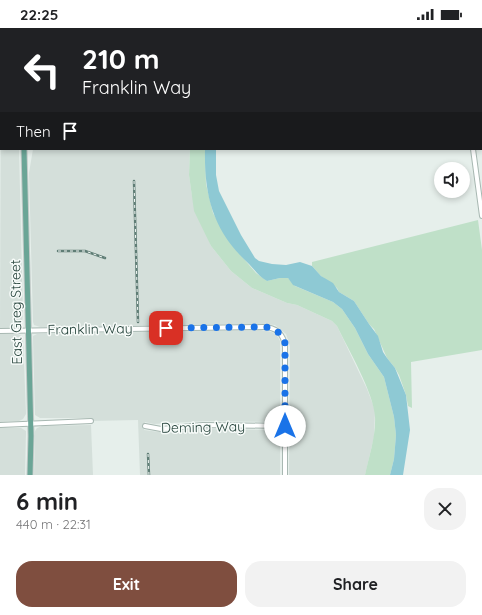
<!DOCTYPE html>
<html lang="en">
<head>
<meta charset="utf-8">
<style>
  :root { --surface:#fff; --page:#f2f2f2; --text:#202124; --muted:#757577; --accent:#7f4e3f }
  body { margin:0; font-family:Quicksand,sans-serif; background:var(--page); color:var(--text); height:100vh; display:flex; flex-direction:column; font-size:15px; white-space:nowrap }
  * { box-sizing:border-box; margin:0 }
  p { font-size:13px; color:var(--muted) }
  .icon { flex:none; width:22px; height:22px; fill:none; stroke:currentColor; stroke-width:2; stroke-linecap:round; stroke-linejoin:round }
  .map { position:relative; height:447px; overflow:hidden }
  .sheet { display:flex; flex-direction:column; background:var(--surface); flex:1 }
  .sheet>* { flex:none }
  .banner { position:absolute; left:0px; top:0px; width:482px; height:122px; box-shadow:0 2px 6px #0003; background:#202124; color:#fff; overflow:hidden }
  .tools { position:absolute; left:434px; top:134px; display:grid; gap:8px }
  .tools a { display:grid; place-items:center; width:36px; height:36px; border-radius:50%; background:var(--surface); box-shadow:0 2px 6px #0003; font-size:20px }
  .pin { position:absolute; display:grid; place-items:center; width:34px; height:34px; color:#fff; margin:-17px; border-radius:8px; box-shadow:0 2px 6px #0006 }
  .me { position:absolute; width:44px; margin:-22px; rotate:0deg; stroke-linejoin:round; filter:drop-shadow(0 0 3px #0008) }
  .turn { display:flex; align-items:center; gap:14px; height:84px; padding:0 16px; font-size:18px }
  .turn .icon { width:52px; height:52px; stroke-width:2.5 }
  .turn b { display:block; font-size:28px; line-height:34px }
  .then { display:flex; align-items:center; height:38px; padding:0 16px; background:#0003; gap:8px; font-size:15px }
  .round { display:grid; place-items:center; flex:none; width:42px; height:42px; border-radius:16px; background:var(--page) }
  .headline { display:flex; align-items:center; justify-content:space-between; height:68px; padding:0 16px }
  h1 { font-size:24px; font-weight:800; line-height:30px }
  .action { display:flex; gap:8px; margin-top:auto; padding:8px 16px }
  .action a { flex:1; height:46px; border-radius:16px; background:var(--accent); color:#fff; font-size:16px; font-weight:800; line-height:46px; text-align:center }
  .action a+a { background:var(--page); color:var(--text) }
  .status { display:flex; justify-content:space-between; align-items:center; height:28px; padding:0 20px; background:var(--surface); direction:ltr }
  .status svg { height:11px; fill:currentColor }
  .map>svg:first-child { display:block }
</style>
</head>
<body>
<div class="status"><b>22:25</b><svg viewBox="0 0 49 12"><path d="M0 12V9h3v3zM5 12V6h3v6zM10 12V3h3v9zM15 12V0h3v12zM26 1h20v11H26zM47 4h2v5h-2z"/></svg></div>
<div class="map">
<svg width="482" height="447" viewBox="0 0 482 447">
  <rect width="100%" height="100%" fill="#e6efeb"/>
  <!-- built -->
  <g fill="#d4dfda">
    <polygon points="1,19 1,121 19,121 23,286 22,295 19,299 15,300 0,300"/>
    <polygon points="33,121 190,121 189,147 192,168 211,218 231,243 252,260 287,275 297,277 332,293 337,298 367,361 375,382 374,409 365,447 289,447 290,318 286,306 275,297 264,296 40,299 34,297 33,294 29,145"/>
    <polygon points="261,302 272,304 278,309 280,313 280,386 278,392 272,394 206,393 154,396 145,394 144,402 159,404 206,401 274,402 279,405 280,408 280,447 140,447 138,392 91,393 91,390 40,390 35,387 33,312 33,308 37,306"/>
    <polygon points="0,306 18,306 23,309 26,386 23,391 19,393 0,394"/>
    <polygon points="91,397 93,447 34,447 35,403 37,400 42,398"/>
    <polygon points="0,400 21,400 26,403 25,447 0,447"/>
  </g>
  <!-- green -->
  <g fill="#bfe0c8">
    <path d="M190 121H205L206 156 213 185 232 217 256 245 267 253 280 250H288L295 258 333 274 342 281 355 300 368 326 384 349 394 389 396 407 394 431 390 447H365C369 428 376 408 375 389 374 365 348 321 337 298L332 293 297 277 287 275 252 260 231 243 211 218 194 183 189 147Z"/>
    <polygon points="478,192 482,222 482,322 411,334 412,380 408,378 406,367 399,347 395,340 387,330 374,301 369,296 354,273 339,264 337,260 321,248 312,238 312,234"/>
  </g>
  <!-- water -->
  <path fill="#8ec9d4" d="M205 121H216V147L219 163 241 207 255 230 259 233 272 236 286 237 300 234 312 238 321 248 333 255 339 264 354 273 369 296 378 308 383 324 387 330 395 340 406 367 410 402 403 447H390L394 431 396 407 394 389 384 349 368 326 355 300 342 281 333 274 293 257 288 250H280L267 253C259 249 255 242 249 236 213 203 204 168 205 121Z"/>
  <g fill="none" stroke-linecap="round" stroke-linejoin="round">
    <defs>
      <g id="minor">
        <polyline points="468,0 468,1"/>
        <polyline points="473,121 482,188"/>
        <path d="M0 303 263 299C276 299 284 306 285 319V447"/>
        <polyline points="0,397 91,393"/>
        <polyline points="145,398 161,401 203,397 285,398"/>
      </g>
      <g id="major">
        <polyline points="412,0 414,1"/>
        <polyline points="423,0 425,1"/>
        <polyline points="7,1 8,0"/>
        <polyline points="20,1 21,0"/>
        <polyline points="0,6 1,5"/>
        <polyline points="0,12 1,12"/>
        <polyline points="481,31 482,32"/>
        <polyline points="481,36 482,36"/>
        <polyline points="24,121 31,408 30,447"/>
      </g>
    </defs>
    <!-- minor casing -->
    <use href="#minor" stroke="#a8b8b2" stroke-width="6"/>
    <!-- major casing -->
    <use href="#major" stroke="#c2cac8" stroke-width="7"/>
    <!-- minor -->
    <use href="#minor" stroke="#fff" stroke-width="4"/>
    <!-- major -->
    <use href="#major" stroke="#6aa596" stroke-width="5"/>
    <defs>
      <g id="rail">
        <polyline points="134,153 138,294"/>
        <polyline points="58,223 85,223 105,230"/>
        <polyline points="148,426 149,447"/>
      </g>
    </defs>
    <!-- rail casing -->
    <use href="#rail" stroke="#5f7d75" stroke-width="2.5"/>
    <!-- rail -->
    <use href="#rail" stroke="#f7fbf9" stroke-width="1" stroke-dasharray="3" stroke-linecap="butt"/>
  </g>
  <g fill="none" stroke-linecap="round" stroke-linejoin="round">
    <!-- route -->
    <path stroke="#1a73e8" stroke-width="7" stroke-dasharray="0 12.6" d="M166 300 263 299C274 299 281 304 285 315V398"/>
  </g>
  <g text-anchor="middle" stroke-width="3" stroke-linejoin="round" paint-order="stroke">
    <!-- street labels -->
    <g font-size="14" fill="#24423a" stroke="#f7fbf9">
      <text transform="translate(16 284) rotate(-91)" y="5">East Greg Street</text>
      <text transform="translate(90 301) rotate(-1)" y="5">Franklin Way</text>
      <text transform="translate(203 399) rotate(-1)" y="5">Deming Way</text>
    </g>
  </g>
</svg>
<div class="tools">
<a><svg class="icon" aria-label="sound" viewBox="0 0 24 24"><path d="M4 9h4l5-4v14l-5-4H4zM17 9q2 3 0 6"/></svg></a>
</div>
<div class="pin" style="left:166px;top:300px;background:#d93025"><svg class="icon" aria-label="arrive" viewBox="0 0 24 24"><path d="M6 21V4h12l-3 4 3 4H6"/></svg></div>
<svg class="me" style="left:285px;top:398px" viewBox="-20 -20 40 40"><circle r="19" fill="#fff"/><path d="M0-13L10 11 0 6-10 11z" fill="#1a73e8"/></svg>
<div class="banner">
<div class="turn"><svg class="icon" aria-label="left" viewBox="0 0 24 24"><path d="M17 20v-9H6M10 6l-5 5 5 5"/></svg><div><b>210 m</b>Franklin Way</div></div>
<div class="then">Then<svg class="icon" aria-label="arrive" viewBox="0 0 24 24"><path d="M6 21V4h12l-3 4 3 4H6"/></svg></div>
</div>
</div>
<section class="sheet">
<div class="headline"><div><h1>6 min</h1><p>440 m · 22:31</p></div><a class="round"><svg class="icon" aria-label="close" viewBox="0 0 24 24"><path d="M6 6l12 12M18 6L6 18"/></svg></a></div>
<div class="action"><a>Exit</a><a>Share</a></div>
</section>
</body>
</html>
